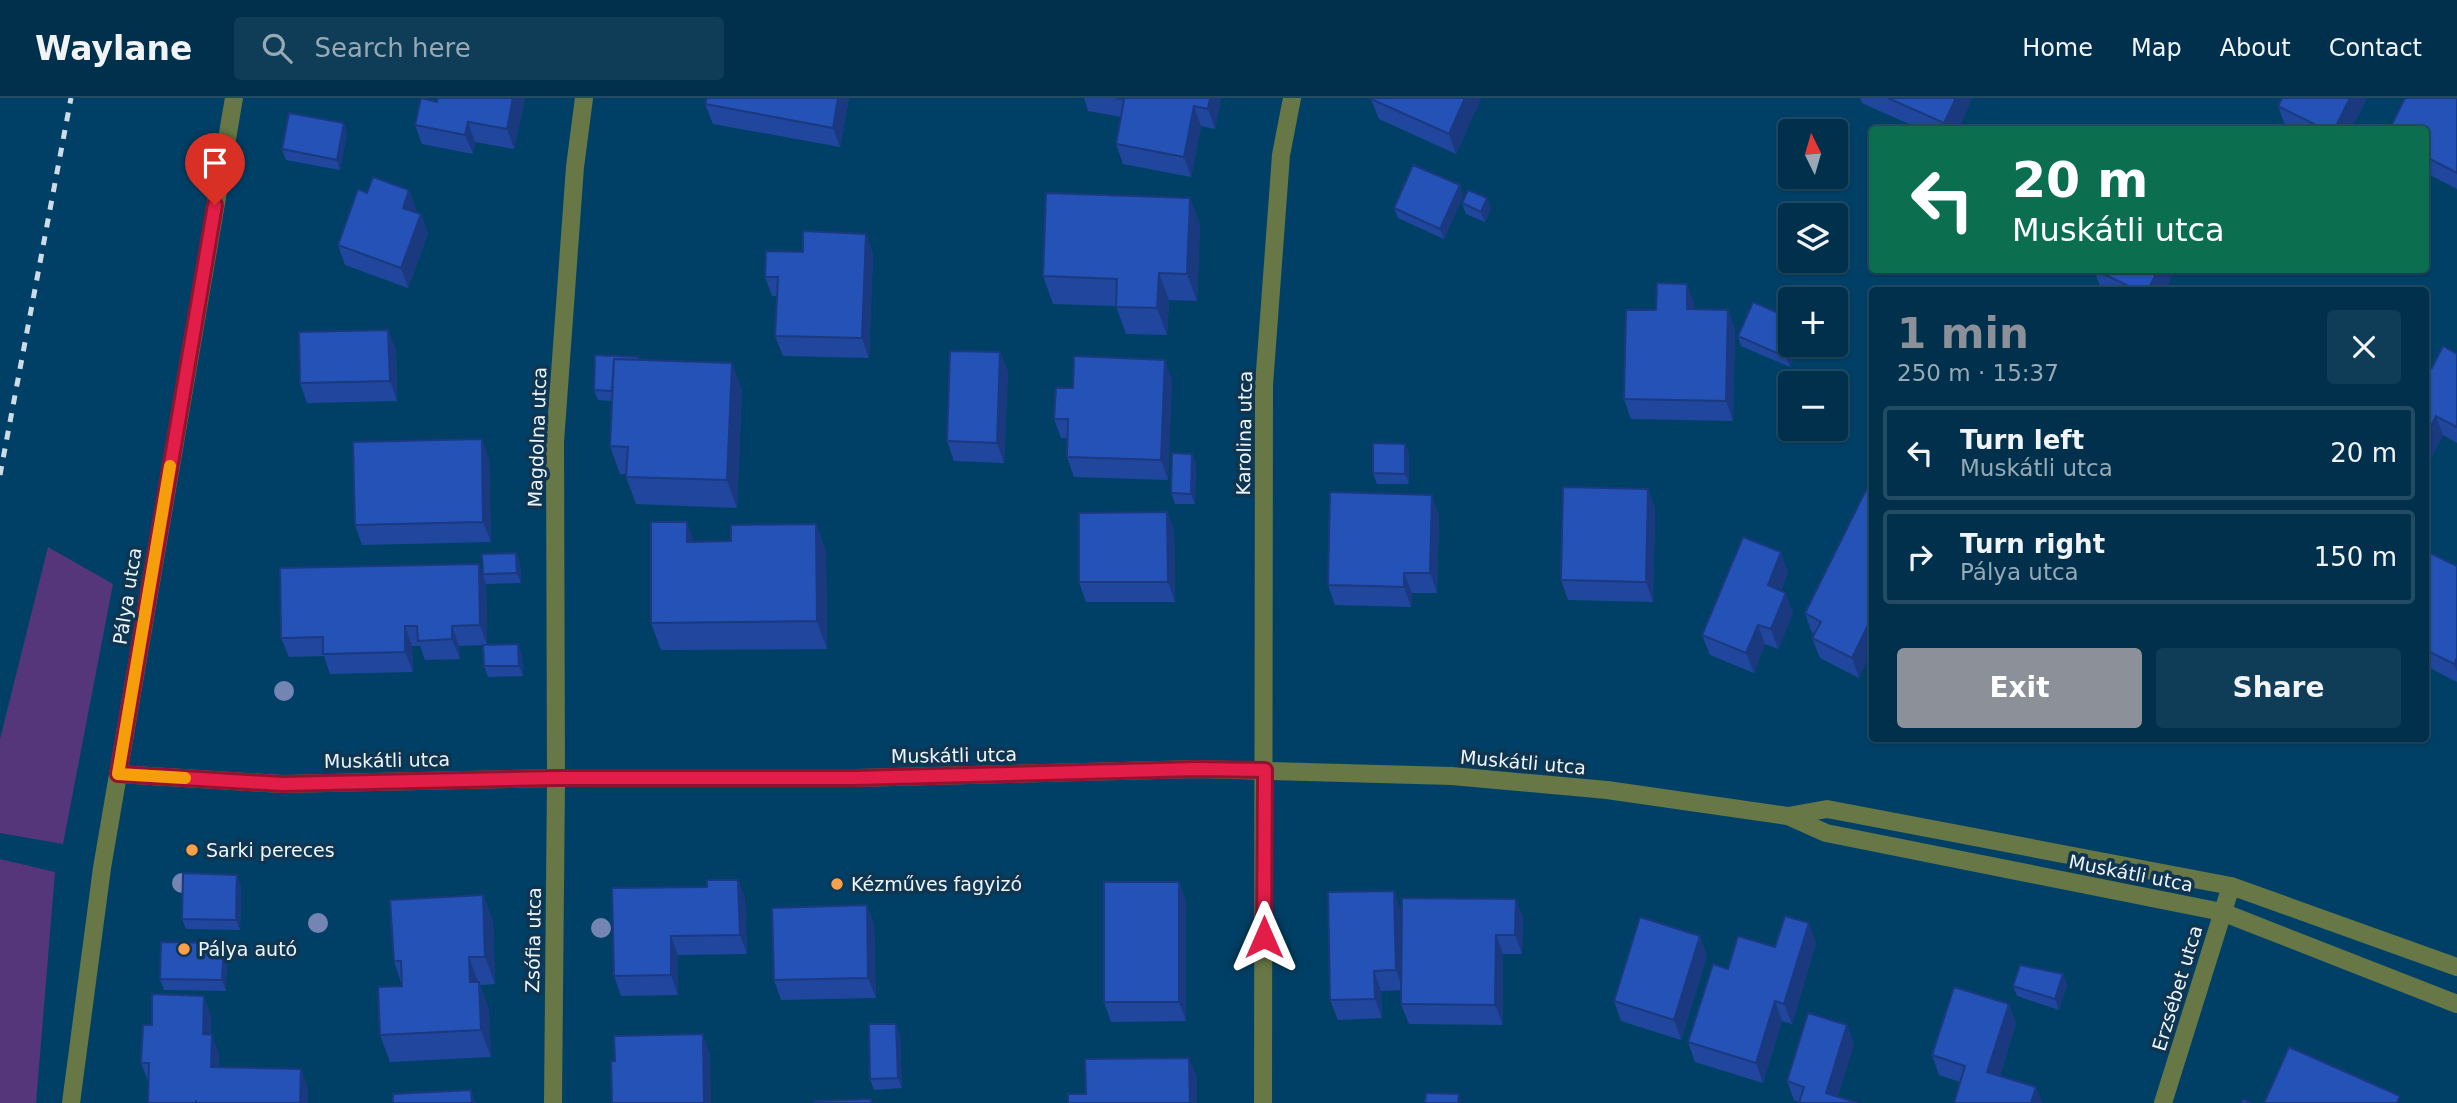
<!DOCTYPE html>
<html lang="en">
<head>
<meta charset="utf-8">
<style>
  :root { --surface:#01304c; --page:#0f3c56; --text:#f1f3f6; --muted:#96a9b5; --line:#234b64; --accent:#8c9099 }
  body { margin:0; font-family:"DejaVu Sans",sans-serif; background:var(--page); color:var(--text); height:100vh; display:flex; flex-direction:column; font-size:26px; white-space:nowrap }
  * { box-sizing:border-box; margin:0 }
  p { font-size:23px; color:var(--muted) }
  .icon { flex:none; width:38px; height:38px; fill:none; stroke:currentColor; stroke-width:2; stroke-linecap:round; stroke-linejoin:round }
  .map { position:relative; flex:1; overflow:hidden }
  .sheet { position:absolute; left:1869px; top:189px; width:560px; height:455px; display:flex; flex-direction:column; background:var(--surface); border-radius:7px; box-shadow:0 2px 5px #0004,0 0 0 2px var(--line) }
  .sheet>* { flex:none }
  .banner { position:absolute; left:1869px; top:28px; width:560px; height:147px; border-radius:7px; box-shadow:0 2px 5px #0004,0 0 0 2px var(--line); background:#0b6e4f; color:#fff; overflow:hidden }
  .needle { width:46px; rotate:355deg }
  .controls { position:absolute; left:1778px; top:21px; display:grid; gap:14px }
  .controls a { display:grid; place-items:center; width:70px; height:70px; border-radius:7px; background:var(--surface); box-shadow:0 2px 5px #0004,0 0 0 2px var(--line); font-size:35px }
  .pin { position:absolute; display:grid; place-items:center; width:60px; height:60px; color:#fff; margin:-72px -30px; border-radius:50% 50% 50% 0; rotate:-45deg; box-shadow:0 0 7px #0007 }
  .pin .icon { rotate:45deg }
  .me { position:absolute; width:77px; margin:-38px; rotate:0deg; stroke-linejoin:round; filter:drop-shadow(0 0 5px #0008) }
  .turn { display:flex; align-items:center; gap:24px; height:147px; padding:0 28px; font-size:32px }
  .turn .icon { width:91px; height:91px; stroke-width:2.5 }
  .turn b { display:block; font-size:49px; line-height:60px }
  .round { display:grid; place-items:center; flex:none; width:74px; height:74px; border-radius:7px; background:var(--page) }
  .headline { display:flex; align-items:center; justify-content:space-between; height:119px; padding:0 28px }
  h1 { font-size:42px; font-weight:700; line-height:52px; color:var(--accent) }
  .primary-button { display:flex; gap:14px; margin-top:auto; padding:14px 28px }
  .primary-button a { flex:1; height:80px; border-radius:7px; background:var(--accent); color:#fff; font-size:28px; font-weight:700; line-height:80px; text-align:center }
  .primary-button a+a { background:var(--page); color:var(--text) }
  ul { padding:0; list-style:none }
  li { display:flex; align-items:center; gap:21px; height:94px; margin:0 14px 10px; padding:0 14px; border:4px solid var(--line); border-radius:7px }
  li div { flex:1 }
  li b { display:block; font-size:26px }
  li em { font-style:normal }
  header { display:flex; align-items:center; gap:42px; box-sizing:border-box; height:98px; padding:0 35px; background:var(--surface); border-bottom:2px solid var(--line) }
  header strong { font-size:33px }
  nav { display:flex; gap:38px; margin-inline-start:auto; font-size:24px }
  .search { width:490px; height:63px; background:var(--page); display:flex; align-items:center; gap:18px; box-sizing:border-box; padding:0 24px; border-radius:7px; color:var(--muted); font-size:26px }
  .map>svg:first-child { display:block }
</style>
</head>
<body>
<header>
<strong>Waylane</strong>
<div class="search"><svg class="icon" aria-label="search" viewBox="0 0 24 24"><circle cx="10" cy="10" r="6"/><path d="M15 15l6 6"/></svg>Search here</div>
<nav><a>Home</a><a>Map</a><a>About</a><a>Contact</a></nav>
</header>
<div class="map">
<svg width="2457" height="1005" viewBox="0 0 2457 1005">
  <rect width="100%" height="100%" fill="#014066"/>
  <!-- green -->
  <g fill="#56367a">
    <polygon points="48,449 113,486 63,746 0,735 0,641"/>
    <polygon points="0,761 55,774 36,1005 0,1005"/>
  </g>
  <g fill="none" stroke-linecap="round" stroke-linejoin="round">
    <!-- minor -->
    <g stroke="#677745" stroke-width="18">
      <polyline points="118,676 282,686 556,680 856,680 1197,671 1452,678 1607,692 1788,718 1826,735 2222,814 2457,906"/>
      <polyline points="1788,718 1827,711 2231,788 2457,869"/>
      <polyline points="553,1005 556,680 555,344 575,69 584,0"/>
      <polyline points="1263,1005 1264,287 1281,57 1292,0"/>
      <polyline points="2163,1005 2231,788"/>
    </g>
    <!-- tertiary -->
    <polyline stroke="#677745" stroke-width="18" points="71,1005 102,770 234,0"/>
    <!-- rail -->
    <polyline stroke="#cddce6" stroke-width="5" stroke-dasharray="9 9" stroke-linecap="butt" points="0,377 71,0"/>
  </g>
  <!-- trees -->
  <g fill="#7484b3">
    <circle cx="284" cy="593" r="10"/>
    <circle cx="182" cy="785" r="10"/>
    <circle cx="318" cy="825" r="10"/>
    <circle cx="601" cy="830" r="10"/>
  </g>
  <!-- wall -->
  <g fill="#20479d">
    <polygon points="525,0 514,51 475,44 473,56 422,46 415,27 437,4"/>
    <polygon points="849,0 840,49 713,26 705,6"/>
    <polygon points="1084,0 1221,0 1215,31 1201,28 1191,79 1123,66 1116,46 1121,19 1088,13"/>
    <polygon points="1481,0 1456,56 1379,21 1371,1"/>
    <polygon points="1860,0 1972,0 1958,32 1922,32 1862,5"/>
    <polygon points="2367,0 2351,32 2293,32 2285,27 2278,8"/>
    <polygon points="2457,0 2457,91 2426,75 2426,32"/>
    <polygon points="344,25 347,35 340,72 286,62 282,51"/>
    <polygon points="1460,87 1463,98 1444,141 1398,120 1394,110"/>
    <polygon points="409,92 416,111 415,114 421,116 428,136 408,190 345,167 338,147 367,95"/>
    <polygon points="1190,100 1200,127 1197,203 1169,202 1167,237 1126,236 1116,208 1053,206 1043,178"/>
    <polygon points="1487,100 1491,110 1485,124 1466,116 1462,105"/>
    <polygon points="866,136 873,156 869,260 783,258 775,238 777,198 772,198 765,179 803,154"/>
    <polygon points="2094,172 2175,172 2165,192 2105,192 2101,191"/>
    <polygon points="1694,205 1694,211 1728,212 1735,232 1733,323 1631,321 1624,301 1656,212"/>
    <polygon points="1738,238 1790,247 1800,247 1790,269 1741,248"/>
    <polygon points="396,251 397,303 307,305 300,285"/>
    <polygon points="1000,254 1008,274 1004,365 954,363 947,343"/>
    <polygon points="2457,256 2457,345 2443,337 2430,362 2426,360 2426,267 2432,270"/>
    <polygon points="639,259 639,262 742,292 737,410 636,406 626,379 626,376 620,376 610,348 612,303 598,302 594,292"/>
    <polygon points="1172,281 1168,382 1074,379 1067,359 1068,340 1061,340 1054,321 1073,290"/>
    <polygon points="1405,346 1409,356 1409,386 1377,386 1373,375"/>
    <polygon points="1192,356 1196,366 1195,406 1175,406 1171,395"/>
    <polygon points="489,361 491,444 362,447 355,427"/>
    <polygon points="1648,391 1655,411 1653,504 1568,502 1561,482"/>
    <polygon points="1866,392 1859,580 1820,560 1812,540 1815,536 1812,535 1805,515"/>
    <polygon points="1167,414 1174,433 1175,504 1086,504 1079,484"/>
    <polygon points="1439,417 1437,495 1412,495 1411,509 1335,507 1328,487"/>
    <polygon points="816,426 826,454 827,551 661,552 651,525 694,444 731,443"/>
    <polygon points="516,455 520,465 521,485 486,486 487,547 518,546 522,557 523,578 488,579 484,568 483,547 459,548 460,561 425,562 420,548 412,548 413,574 330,576 324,558 289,559 281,540 483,476"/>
    <polygon points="2426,463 2457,468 2457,584 2426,568"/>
    <polygon points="1788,474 1781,493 1793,515 1778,551 1765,546 1754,575 1710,557 1702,537"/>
    <polygon points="738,782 745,801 747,856 678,857 678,897 621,898 614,878"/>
    <polygon points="1179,784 1186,804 1186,923 1111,924 1104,904"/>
    <polygon points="241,787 240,832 186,831 182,821"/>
    <polygon points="483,797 493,824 495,886 480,887 489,912 491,959 390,964 380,937 402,888 394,863"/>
    <polygon points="867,807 874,827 876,900 781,902 774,882"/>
    <polygon points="1401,813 1402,852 1523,820 1522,856 1503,856 1503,927 1409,926 1401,906 1402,892 1381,893 1382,920 1338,922 1330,902"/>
    <polygon points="1700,838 1707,858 1681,942 1621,923 1614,903"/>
    <polygon points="1816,845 1792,926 1782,923 1763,985 1695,964 1688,944 1775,849"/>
    <polygon points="227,856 226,893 164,892 160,881"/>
    <polygon points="2063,876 2067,887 2059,912 2017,898 2013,888"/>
    <polygon points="2009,906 2016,926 2000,978 1960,984 1939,977 1932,957"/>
    <polygon points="211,918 211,937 219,957 219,969 301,971 308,991 149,985 141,965 152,927"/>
    <polygon points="1847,927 1854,947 1799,1004 1794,1002 1787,983"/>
    <polygon points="900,936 902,990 874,992 870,981"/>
  </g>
  <!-- shaded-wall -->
  <g fill="#1a397f">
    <polygon points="513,0 525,0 514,51 507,31"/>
    <polygon points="838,0 849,0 840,49 833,30"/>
    <polygon points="1210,0 1221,0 1215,31 1208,11"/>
    <polygon points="1465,0 1481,0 1456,56 1449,36"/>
    <polygon points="1956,0 1972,0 1958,32 1947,32 1944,25"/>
    <polygon points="2350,0 2367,0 2351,32 2334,32"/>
    <polygon points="1194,8 1201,28 1191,79 1184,59"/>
    <polygon points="468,24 475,44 473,56 465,37"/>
    <polygon points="344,25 347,35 340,72 337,62"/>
    <polygon points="1460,87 1463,98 1444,141 1440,131"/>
    <polygon points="409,92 416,111 410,130 403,110"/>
    <polygon points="1190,100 1200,127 1197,203 1187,176"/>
    <polygon points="1487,100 1491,110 1485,124 1481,114"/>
    <polygon points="421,116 428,136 408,190 401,170"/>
    <polygon points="866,136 873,156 869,260 862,240"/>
    <polygon points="2158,172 2175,172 2165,192 2148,192"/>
    <polygon points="1159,175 1169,202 1167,237 1157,210"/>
    <polygon points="1687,186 1694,205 1694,231 1687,211"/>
    <polygon points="1728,212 1735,232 1733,323 1726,303"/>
    <polygon points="388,232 396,251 397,303 390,283"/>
    <polygon points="1791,247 1800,247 1790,269 1786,259"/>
    <polygon points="1000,254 1008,274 1004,365 997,345"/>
    <polygon points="1165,262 1172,281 1168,382 1161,362"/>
    <polygon points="732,265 742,292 737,410 727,382"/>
    <polygon points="2436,318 2443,337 2430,362 2426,349 2426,338"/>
    <polygon points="482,341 489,361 491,444 483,424"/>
    <polygon points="1405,346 1409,356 1409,386 1405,376"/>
    <polygon points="1192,356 1196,366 1195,406 1191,396"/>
    <polygon points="1648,391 1655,411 1653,504 1646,484"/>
    <polygon points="1432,397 1439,417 1437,495 1430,475"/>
    <polygon points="1167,414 1174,433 1175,504 1168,484"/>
    <polygon points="687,424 697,452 687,444"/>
    <polygon points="816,426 826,454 827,551 817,523"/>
    <polygon points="1781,454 1788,474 1775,507 1768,487"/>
    <polygon points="516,455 520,465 521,485 517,475"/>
    <polygon points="479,466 486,486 487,547 480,527"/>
    <polygon points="1404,475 1412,495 1411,509 1404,489"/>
    <polygon points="1786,495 1793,515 1778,551 1771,531"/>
    <polygon points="1872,519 1872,553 1859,580 1852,560"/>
    <polygon points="1758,527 1765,546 1754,575 1746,555"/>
    <polygon points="405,528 412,548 413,574 405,554"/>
    <polygon points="452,528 459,548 460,561 452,541"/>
    <polygon points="518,546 522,557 523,578 519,568"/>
    <polygon points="2457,560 2457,574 2454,566"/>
    <polygon points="237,777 241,787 240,832 236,822"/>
    <polygon points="738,782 745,801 747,856 740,837"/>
    <polygon points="1179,784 1186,804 1186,923 1179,904"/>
    <polygon points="1394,793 1401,813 1403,892 1396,872"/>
    <polygon points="483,797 493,824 495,886 485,859"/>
    <polygon points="1516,801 1523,820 1522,856 1515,837"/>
    <polygon points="867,807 874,827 876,900 868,880"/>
    <polygon points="1809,825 1816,845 1792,926 1784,906"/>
    <polygon points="1496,837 1503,856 1503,927 1495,907"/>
    <polygon points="671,838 678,857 678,897 671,877"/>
    <polygon points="1700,838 1707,858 1681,942 1674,922"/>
    <polygon points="224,845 227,856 226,893 222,882"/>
    <polygon points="469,859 479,887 470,884"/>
    <polygon points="1374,873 1381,893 1382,920 1375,901"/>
    <polygon points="2063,876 2067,887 2059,912 2055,901"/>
    <polygon points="479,884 489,912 491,959 481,932"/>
    <polygon points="204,898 211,918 210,956 203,936"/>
    <polygon points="1775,903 1782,923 1763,985 1756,965"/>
    <polygon points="2009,906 2016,926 1995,994 1987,974"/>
    <polygon points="896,926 900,936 902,990 898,980"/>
    <polygon points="1847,927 1854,947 1836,1005 1826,995"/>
    <polygon points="703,936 710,956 711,1005 704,1005"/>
    <polygon points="212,937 219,957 218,989 211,969"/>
    <polygon points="1189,960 1197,979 1197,1005 1190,1005"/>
    <polygon points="301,971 308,991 308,1005 300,1005"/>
    <polygon points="2036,989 2042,1005 2031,1005"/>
    <polygon points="471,992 476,1005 472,1005"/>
  </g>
  <!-- building -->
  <g fill="#2552b6" stroke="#1a397f" stroke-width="2">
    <polygon points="421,0 437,4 438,0 513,0 507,31 468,24 465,37 415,27"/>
    <polygon points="707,0 838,0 833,30 705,6"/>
    <polygon points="1116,0 1210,0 1208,11 1194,8 1184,59 1116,46 1124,2"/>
    <polygon points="1372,0 1465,0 1449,36 1371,1"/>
    <polygon points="1888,0 1956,0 1944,25"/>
    <polygon points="2282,0 2350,0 2334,32 2326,32 2278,8"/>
    <polygon points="2405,0 2457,0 2457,75 2426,59 2426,32 2389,32"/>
    <polygon points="289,15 344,25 337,62 282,51"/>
    <polygon points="1969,28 1976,32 1967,32"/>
    <polygon points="1413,67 1460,87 1440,131 1394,110"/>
    <polygon points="373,79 409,92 403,110 421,116 401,170 338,147 358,91 367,95"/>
    <polygon points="1468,92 1487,100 1481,114 1462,105"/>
    <polygon points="1046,95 1190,100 1187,176 1159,175 1157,210 1116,209 1117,181 1043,178"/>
    <polygon points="803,133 866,136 862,240 775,238 778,179 765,179 766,153 803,154"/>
    <polygon points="2095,172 2158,172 2148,192 2137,192"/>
    <polygon points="1657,185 1687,186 1687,211 1728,212 1726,303 1624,301 1626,212 1656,212"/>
    <polygon points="1753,204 1790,220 1790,247 1791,247 1786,259 1738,238"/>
    <polygon points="388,232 390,283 300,285 299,234"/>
    <polygon points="2443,248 2457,256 2457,329 2436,318 2426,338 2426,267 2432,270"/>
    <polygon points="950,253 1000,254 997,345 947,343"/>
    <polygon points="595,257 639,259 638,262 614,261 612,293 594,292"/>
    <polygon points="1074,258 1165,262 1161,362 1067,359 1068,321 1054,321 1056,290 1073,290"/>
    <polygon points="614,261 732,265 727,382 626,379 628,349 610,348"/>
    <polygon points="482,341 483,424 355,427 353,344"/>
    <polygon points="1373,345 1405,346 1405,376 1373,375"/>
    <polygon points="1172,355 1192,356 1191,396 1171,395"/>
    <polygon points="1563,389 1648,391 1646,484 1561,482"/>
    <polygon points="1866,392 1872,395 1872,519 1852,560 1812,540 1821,524 1805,515"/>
    <polygon points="1330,394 1432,397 1430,475 1404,475 1404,489 1328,487"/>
    <polygon points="1167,414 1168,484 1079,484 1079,415"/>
    <polygon points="651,424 687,424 687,444 731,443 731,427 816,426 817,523 651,525"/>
    <polygon points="1743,439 1781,454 1768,487 1786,495 1771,531 1758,527 1746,555 1702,537"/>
    <polygon points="516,455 517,475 483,476 482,456"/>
    <polygon points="2430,455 2457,468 2457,560 2454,566 2426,552 2426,463"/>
    <polygon points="479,466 480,527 452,528 452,541 418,543 417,528 405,528 405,554 323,556 323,539 281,540 280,470"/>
    <polygon points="518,546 519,568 484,568 483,547"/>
    <polygon points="183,775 237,777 236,822 182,821"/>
    <polygon points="707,782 738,782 740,837 671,838 671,877 614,878 612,790 707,789"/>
    <rect x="1104" y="784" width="75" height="120"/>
    <polygon points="1394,793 1396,872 1374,873 1375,901 1330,902 1328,794"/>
    <polygon points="483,797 485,859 469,859 470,884 479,884 481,932 380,937 378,889 402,888 401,863 394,863 390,802"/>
    <polygon points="1402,800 1516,801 1515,837 1496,837 1495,907 1401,906"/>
    <polygon points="867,807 868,880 774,882 772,810"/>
    <polygon points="1785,818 1809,825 1784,906 1775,903 1756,965 1688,944 1713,866 1728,871 1738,838 1775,849"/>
    <polygon points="1640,819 1700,838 1674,922 1614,903"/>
    <polygon points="161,844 224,845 222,882 160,881"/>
    <polygon points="2020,867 2063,876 2055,901 2013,888"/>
    <polygon points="1954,889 2009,906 1987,974 2036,989 2031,1005 1954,1005 1965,968 1932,957"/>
    <polygon points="152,896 204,898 203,936 212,937 211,969 301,971 300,1005 196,1005 196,1002 196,1005 148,1005 149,965 141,965 143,927 152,927"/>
    <polygon points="1808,915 1847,927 1826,995 1858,1005 1799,1005 1804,989 1787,983"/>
    <polygon points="869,926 896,926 898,980 870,981"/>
    <polygon points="703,936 704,1005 612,1005 611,963 615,963 614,938"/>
    <polygon points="2289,949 2400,998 2397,1005 2264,1005"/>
    <polygon points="1189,960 1190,1005 1068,1005 1068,996 1086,996 1085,961"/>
    <polygon points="471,992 472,1005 393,1005 393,996"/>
    <polygon points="1426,995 1459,996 1458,1005 1425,1005"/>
    <polygon points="871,1001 871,1005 815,1005 815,1003"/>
    <polygon points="2243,1001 2251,1005 2241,1005"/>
  </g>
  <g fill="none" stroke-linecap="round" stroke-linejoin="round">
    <defs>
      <polyline id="route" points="215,107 118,676 282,686 556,680 856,680 1197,671 1265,672 1264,839"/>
    </defs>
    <!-- route casing -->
    <use href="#route" stroke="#92132f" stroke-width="18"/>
    <!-- route -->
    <use href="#route" stroke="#e11d48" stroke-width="12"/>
    <!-- slow -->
    <polyline stroke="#f59e0b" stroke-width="12" points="170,368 118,676 185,680"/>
  </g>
  <!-- markers -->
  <g fill="#f7a149" stroke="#0f3551" stroke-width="2.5">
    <circle cx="192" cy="752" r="7"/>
    <circle cx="837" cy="786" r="7"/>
    <circle cx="184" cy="851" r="7"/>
  </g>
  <g text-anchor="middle" stroke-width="7" stroke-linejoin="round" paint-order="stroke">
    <!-- street labels -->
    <g font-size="19" fill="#eef5fb" stroke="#0f3551">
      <text transform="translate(1244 335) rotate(-89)" y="7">Karolina utca</text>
      <text transform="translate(537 339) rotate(-88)" y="7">Magdolna utca</text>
      <text transform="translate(127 498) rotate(-81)" y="7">Pálya utca</text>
      <text transform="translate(954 657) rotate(-1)" y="7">Muskátli utca</text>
      <text transform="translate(387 662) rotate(-1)" y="7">Muskátli utca</text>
      <text transform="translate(1523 664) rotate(5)" y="7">Muskátli utca</text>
      <text transform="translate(2131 775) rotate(11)" y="7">Muskátli utca</text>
      <text transform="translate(533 842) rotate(-89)" y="7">Zsófia utca</text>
      <text transform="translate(2177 890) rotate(-73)" y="7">Erzsébet utca</text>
    </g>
    <!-- poi labels -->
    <g font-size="19" fill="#eef5fb" stroke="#0f3551" text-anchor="start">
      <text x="206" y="759">Sarki pereces</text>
      <text x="851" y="793">Kézműves fagyizó</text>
      <text x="198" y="858">Pálya autó</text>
    </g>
  </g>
</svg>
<div class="controls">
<a><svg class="needle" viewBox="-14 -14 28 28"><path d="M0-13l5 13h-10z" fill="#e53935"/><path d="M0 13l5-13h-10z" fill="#96a9b5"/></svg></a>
<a><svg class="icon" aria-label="layers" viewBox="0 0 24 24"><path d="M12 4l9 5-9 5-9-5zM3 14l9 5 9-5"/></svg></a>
<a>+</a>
<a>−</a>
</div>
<div class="pin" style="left:215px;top:107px;background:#d93025"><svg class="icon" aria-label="arrive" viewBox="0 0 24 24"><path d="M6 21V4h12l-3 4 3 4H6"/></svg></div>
<svg class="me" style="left:1264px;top:839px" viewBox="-20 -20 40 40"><path d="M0-17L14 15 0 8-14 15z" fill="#e11d48" stroke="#fff" stroke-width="4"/></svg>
<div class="banner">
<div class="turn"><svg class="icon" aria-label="left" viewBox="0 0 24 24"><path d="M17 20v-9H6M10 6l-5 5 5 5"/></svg><div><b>20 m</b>Muskátli utca</div></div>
</div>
<section class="sheet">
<div class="headline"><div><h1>1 min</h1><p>250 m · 15:37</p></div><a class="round"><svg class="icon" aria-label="close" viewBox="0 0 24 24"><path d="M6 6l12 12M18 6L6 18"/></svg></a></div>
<ul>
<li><svg class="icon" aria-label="left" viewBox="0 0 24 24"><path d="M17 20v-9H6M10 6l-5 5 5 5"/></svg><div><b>Turn left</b><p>Muskátli utca</p></div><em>20 m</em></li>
<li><svg class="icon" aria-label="right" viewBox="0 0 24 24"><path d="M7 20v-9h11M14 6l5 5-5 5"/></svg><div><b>Turn right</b><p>Pálya utca</p></div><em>150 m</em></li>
</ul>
<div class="primary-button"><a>Exit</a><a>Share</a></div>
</section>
</div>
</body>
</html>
